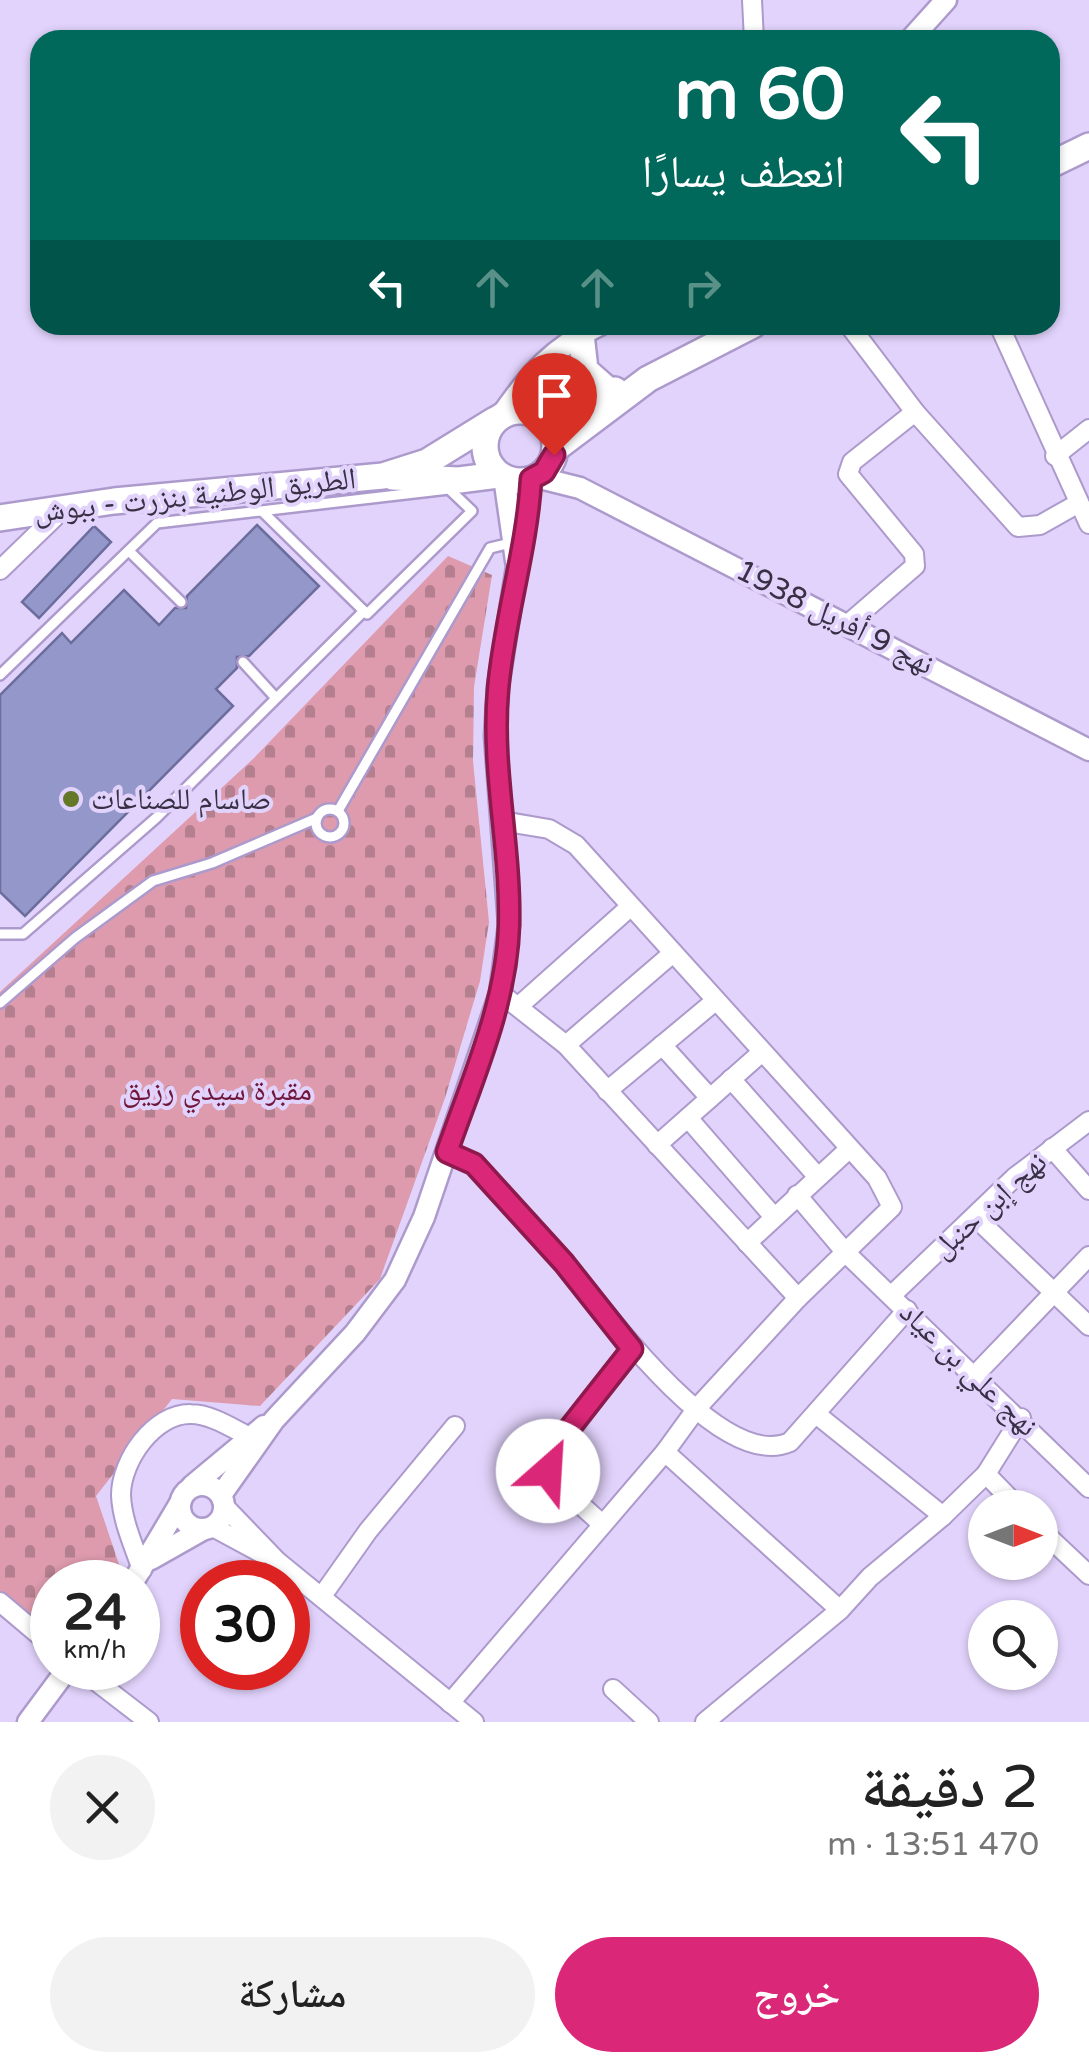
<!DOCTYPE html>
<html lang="ar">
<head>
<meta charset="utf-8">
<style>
  :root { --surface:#fff; --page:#f2f2f2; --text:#222; --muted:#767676; --accent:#db2777 }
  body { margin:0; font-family:"Varela Round","Noto Naskh Arabic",sans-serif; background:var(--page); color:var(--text); direction:rtl; height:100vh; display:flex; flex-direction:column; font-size:38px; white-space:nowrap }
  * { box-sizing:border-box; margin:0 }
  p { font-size:32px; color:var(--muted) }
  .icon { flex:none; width:55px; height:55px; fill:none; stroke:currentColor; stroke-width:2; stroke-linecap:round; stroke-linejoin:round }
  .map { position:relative; height:1722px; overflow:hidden; direction:ltr }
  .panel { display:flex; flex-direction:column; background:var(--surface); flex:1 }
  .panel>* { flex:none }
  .top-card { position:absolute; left:30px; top:30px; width:1030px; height:305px; border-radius:30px; box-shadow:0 2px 8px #0004; direction:rtl; background:#00695c; color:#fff; overflow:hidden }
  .needle { width:65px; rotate:90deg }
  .fabs { position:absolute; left:968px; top:1490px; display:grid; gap:20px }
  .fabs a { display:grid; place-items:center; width:90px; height:90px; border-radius:50%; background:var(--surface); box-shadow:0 2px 8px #0004; font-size:50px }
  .speed { position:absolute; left:30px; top:1560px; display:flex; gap:20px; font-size:50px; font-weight:700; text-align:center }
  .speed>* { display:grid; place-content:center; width:130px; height:130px; border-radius:50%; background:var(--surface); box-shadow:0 2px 8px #0004; line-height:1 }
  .speed small { font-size:25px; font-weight:400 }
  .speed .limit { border:15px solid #d22; background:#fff; color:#111 }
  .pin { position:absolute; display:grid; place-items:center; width:85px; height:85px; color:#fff; margin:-102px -42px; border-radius:50% 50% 50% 0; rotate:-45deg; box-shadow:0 0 10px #0007 }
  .pin .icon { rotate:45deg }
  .me { position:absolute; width:110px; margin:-55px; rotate:26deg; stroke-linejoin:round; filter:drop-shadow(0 0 8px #0008) }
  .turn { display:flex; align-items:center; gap:35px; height:210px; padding:0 50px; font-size:45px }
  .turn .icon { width:130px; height:130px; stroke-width:2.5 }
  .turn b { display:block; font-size:70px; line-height:85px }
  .lanes { display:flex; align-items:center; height:95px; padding:0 50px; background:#0003; justify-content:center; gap:50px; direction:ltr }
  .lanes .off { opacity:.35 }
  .round { display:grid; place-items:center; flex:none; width:105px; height:105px; border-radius:52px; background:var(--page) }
  .head { display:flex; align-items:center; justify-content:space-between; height:170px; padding:0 50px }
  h1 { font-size:60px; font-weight:600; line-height:75px }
  .action { display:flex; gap:20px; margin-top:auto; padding:20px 50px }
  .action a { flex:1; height:115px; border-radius:60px; background:var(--accent); color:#fff; font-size:40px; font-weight:600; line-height:115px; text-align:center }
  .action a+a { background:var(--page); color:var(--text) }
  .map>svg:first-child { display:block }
</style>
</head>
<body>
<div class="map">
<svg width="1089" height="1722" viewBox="0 0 1089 1722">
  <defs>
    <pattern id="cemetery-stones" width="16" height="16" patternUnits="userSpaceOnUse" patternTransform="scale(2.5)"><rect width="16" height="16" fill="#dd9bad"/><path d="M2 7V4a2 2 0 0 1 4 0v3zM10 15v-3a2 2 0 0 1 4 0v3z" fill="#b47f8e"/></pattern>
  </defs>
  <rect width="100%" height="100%" fill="#e2d3fc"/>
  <!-- cemetery -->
  <polygon fill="url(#cemetery-stones)" points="448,556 492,575 474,687 473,761 489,922 480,981 445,1098 380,1279 260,1406 172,1399 96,1496 123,1576 118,1582 52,1582 52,1633 0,1594 0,992 253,759"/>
  <!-- building -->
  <g fill="#9497c9" stroke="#6b6d9c" stroke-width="2.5">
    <polygon points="257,525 319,586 249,656 237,657 237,668 216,689 233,706 25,916 0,892 0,695 62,633 71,643 124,590 159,625 175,608 186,608 187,596"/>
    <polygon points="94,526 111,542 39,618 22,602"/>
  </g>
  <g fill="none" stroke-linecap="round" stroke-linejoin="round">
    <defs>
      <g id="service">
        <polyline points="129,551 181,602"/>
        <polyline points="243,662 275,697"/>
        <polyline points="0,675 157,523 449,489 472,511 367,614 262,511"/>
        <circle cx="330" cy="823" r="14"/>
        <polyline points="338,811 490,548 511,543"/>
        <polyline points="0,934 23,934 156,818 364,611"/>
        <polyline points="0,1003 75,938 153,881 212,863 317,818"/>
      </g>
      <g id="minor">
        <polyline points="752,0 754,40"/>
        <polyline points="849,325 915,412 1018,527 1040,525 1079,503"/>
        <polyline points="999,325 1089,524"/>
        <polyline points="1055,456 1089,429"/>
        <polyline points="0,570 64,508"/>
        <polyline points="848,624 915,566 914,554 848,474 852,462 915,412"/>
        <polyline points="500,993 566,1045 798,1298"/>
        <polyline points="520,1005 630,907"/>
        <polyline points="566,1045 673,953"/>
        <polyline points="662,1045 710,1098"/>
        <polyline points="731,1079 817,1176"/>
        <polyline points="607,1091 714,1002"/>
        <polyline points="688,1118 774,1217"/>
        <polyline points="657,1145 761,1053"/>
        <polyline points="1052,1148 1089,1190"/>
        <path d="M447 1152 474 1164C504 1196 534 1228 562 1260 602 1306 720 1474 790 1442L907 1310"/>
        <polyline points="797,1195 846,1253 1089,1488"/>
        <polyline points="975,1217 1089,1326"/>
        <polyline points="747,1243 849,1149"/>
        <polyline points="893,1294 1015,1177 1089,1121"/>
        <polyline points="976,1374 1089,1256"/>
        <polyline points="816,1414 943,1516"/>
        <polyline points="665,1452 840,1610"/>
        <polyline points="986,1474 1019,1508"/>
        <polyline points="224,1506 277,1561 474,1722"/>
        <polyline points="602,1524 552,1479 547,1462 632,1349"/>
        <polyline points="213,1527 263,1554"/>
        <polyline points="1040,1529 1089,1575"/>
        <path d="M142 1570C134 1546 122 1521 121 1495 121 1461 154 1413 191 1414 210 1414 232 1428 248 1436"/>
        <polyline points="322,1596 368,1531 455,1426"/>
        <polyline points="0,1602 52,1646"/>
        <polyline points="79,1668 149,1722"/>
        <polyline points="613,1689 649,1722"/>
        <polyline points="450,1703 665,1452 697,1408 798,1298 892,1207 877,1178 576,845 549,829 502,821"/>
        <polyline points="705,1722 840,1610 870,1577 943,1516 986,1474 1021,1418"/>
      </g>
      <g id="tertiary">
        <polyline points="910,40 946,0"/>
        <path d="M501 416C530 374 553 347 600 325"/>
        <polyline points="504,477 516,561"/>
        <polyline points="536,477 580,488 1089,750"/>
        <circle cx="202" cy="1507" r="22"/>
        <polyline points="192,1486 264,1426"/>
        <polyline points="221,1495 274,1420 355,1333 395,1280 424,1217 500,993 509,925 495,736 498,686 531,479"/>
        <polyline points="151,1559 204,1529"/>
        <polyline points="133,1582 179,1505"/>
        <polyline points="28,1722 68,1668"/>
      </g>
      <g id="primary">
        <polyline points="1050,165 1089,146"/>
        <polyline points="581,334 585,370 610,392"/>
        <circle cx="520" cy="446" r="35"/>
        <polyline points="537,415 615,390"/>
        <polyline points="555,449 648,379 753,325"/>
        <polyline points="393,477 459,480 498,475"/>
        <polyline points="0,518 114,501 383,476 427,462 495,420"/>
      </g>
    </defs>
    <!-- service casing -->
    <use href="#service" stroke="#ad9acc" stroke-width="14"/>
    <!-- minor casing -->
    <use href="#minor" stroke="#ad9acc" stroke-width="22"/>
    <!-- tertiary casing -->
    <use href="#tertiary" stroke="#ad9acc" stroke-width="25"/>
    <!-- primary casing -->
    <use href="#primary" stroke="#ad9acc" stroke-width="30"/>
    <!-- service -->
    <use href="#service" stroke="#fff" stroke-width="9"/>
    <!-- minor -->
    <use href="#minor" stroke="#fff" stroke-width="18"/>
    <!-- tertiary -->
    <use href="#tertiary" stroke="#fff" stroke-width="20"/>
    <!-- primary -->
    <use href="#primary" stroke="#fff" stroke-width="25"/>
  </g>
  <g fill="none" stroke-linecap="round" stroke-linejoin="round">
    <defs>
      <path id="route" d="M548 1471 554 1448 632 1349 564 1263 474 1164 447 1152C472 1080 507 1003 509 925 511 846 491 769 498 690 504 619 527 550 531 479L544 472 554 455"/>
    </defs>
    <!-- route casing -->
    <use href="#route" stroke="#8e194d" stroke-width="25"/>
    <!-- route -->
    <use href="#route" stroke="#db2777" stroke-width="18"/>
  </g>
  <!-- markers -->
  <circle fill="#657828" stroke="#e2d3fc" stroke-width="4" cx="71" cy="799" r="10"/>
  <g text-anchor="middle" stroke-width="8" stroke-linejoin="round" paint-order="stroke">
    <!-- street labels -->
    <g font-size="30" fill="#383044" stroke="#e2d3fc">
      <text transform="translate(195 495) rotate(-6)" y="10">الطريق الوطنية بنزرت - ببوش</text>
      <text transform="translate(835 617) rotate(27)" y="10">نهج 9 أفريل 1938</text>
      <text transform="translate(989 1205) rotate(-42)" y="10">نهج إبن حنبل</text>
      <text transform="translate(969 1369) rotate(44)" y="10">نهج علي بن عياد</text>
    </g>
    <!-- poi labels -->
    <g font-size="30" fill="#383044" stroke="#e2d3fc" text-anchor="start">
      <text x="91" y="809">صاسام للصناعات</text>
    </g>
    <!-- park labels -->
    <g font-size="30" fill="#70163a" stroke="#e2d3fc">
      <text x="217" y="1100">مقبرة سيدي رزيق</text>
    </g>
  </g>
</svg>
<div class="fabs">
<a><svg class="needle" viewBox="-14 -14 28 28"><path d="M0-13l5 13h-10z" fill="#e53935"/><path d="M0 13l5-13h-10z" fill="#767676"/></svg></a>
<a><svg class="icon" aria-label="search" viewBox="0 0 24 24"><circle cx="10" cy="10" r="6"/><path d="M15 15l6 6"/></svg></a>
</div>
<div class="speed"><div>24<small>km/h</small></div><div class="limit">30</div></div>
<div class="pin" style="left:554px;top:455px;background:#d93025"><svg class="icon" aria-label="arrive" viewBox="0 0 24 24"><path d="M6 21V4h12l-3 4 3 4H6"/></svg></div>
<svg class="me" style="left:548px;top:1471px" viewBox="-20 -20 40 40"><circle r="19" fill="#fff"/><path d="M0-13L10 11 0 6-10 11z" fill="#db2777"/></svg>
<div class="top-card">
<div class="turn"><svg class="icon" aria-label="left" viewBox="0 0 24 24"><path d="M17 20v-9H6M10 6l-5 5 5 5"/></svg><div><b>60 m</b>انعطف يسارًا</div></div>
<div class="lanes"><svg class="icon" aria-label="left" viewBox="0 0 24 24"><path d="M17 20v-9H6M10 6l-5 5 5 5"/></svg><svg class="icon off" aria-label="ahead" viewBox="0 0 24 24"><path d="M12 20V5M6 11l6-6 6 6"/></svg><svg class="icon off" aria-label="ahead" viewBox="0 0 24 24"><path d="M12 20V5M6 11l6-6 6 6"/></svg><svg class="icon off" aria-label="right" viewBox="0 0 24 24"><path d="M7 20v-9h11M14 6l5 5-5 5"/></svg></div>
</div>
</div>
<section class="panel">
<div class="head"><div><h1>2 دقيقة</h1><p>470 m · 13:51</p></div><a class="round"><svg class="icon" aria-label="close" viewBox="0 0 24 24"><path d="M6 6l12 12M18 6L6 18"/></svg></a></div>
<div class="action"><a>خروج</a><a>مشاركة</a></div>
</section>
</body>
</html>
